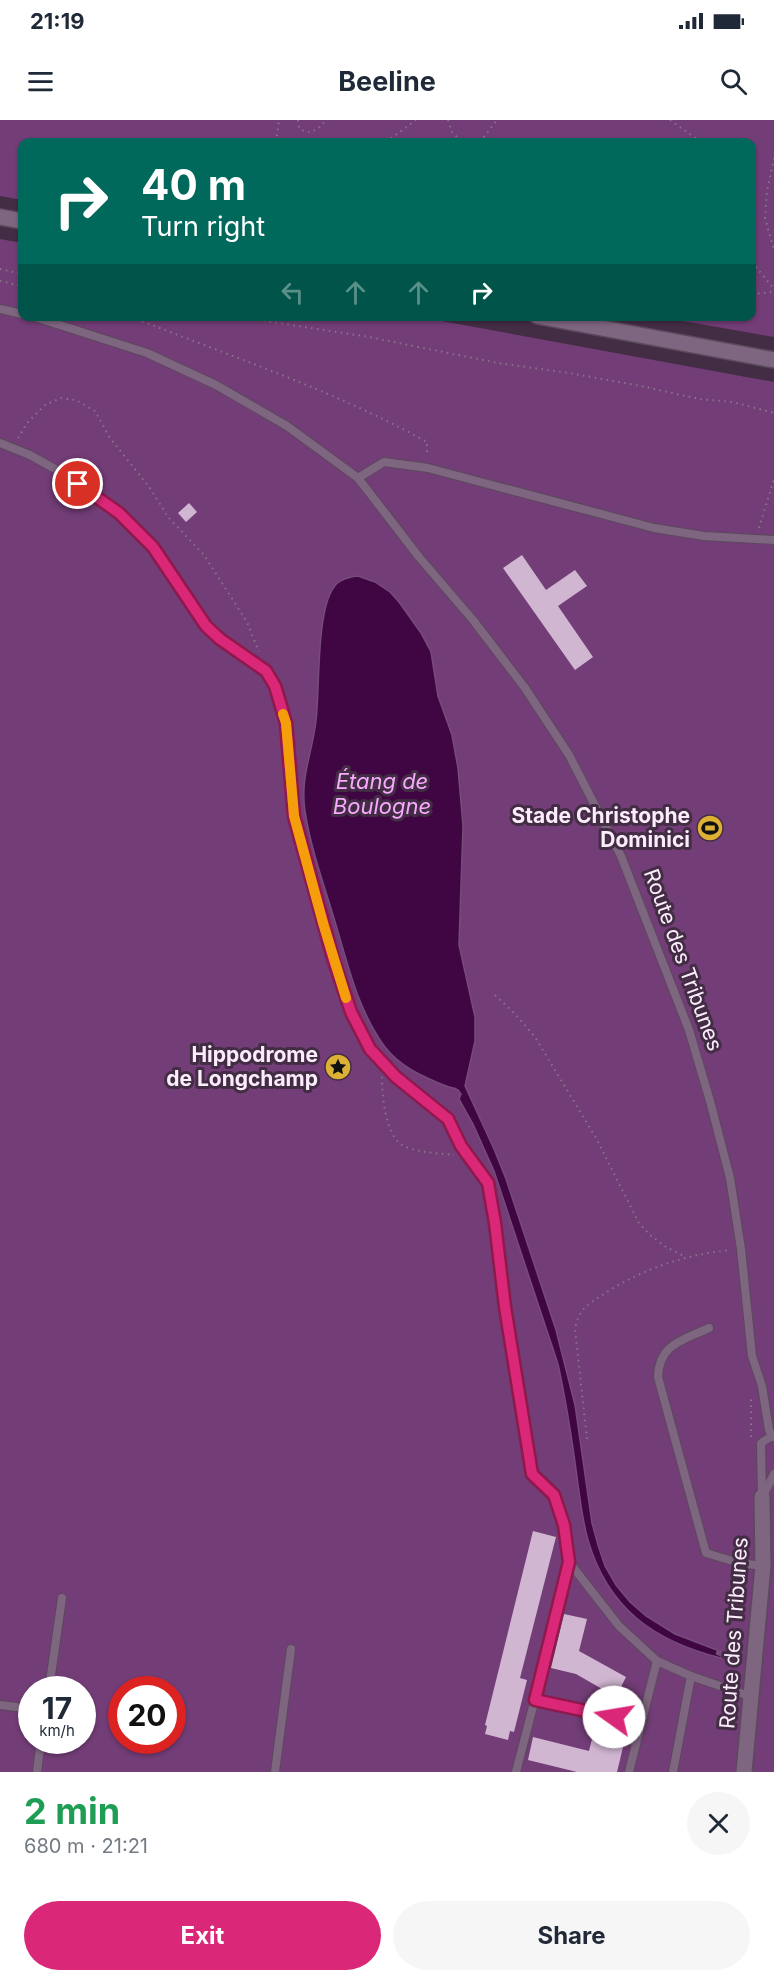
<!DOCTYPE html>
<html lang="en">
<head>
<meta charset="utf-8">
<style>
  :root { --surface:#fff; --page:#f6f6f7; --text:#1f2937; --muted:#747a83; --accent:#db2777 }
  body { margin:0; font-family:Inter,sans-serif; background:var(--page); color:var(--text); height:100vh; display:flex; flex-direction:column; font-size:22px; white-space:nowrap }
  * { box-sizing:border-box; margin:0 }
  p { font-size:20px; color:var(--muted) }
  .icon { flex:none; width:33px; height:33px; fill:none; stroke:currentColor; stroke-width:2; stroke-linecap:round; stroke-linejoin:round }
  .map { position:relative; height:1652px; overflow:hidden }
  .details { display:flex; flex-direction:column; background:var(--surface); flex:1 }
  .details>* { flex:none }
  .hud { position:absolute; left:18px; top:18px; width:738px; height:183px; border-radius:12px; box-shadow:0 2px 4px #0004; background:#00695c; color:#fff; overflow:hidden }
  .speed { position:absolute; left:18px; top:1556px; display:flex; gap:12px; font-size:30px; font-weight:700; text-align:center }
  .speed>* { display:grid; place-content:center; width:78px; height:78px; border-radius:50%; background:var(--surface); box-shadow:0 2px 4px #0004; line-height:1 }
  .speed small { font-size:15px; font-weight:400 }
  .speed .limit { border:9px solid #d22; background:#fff; color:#111 }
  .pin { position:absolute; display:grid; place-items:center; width:51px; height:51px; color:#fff; margin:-26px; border:3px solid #fff; border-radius:50%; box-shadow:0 2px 6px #0007 }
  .me { position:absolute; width:66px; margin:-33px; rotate:283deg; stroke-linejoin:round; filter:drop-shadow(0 0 4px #0008) }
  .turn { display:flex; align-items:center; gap:21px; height:126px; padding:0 24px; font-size:27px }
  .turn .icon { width:78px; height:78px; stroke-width:2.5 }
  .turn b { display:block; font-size:42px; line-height:51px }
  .lanes { display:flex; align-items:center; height:57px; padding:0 24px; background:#0003; justify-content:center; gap:30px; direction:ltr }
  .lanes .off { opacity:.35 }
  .round { display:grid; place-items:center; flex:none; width:63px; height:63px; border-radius:32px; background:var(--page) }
  .head { display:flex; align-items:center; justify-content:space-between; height:102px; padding:0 24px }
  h1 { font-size:36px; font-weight:700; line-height:45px; color:#1e9e55 }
  .action { display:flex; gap:12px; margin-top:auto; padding:12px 24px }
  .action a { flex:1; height:69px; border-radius:36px; background:var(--accent); color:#fff; font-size:24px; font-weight:700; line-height:69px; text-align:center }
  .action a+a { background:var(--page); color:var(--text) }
  .status { display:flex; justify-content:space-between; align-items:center; height:42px; padding:0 30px; background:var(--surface); direction:ltr }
  .status svg { height:16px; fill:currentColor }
  header { display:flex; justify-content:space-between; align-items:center; height:78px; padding:0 24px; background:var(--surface); font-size:27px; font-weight:700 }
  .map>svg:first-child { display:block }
</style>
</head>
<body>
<div class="status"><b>21:19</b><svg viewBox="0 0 49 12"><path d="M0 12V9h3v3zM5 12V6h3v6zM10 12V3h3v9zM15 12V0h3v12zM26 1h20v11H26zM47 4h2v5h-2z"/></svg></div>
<header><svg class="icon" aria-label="menu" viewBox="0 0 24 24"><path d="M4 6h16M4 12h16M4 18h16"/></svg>Beeline<svg class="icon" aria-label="search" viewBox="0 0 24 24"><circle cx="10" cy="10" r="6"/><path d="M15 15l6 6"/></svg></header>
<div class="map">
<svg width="774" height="1652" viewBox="0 0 774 1652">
  <rect width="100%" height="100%" fill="#432d44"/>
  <!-- green -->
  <g fill="#733d77" fill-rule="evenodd">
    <polygon points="0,0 774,0 774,217 660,197 752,196 752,22 22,22 22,80 0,76"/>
    <path d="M0 119 22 123V196L420 197 774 262V1652H0ZM32 1569H82V1620H32ZM122 1569H172V1620H122Z"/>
  </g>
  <!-- water -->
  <path fill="#3f0643" stroke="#774b7a" stroke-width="1.5" d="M358 456 375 462 390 472 399 482 421 513 431 532 438 576 452 615 458 648 463 706 459 825 475 897V921L465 966 494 1029 506 1059 556 1210 575 1285 592 1403 598 1425 605 1446 616 1465 630 1482 646 1496 675 1514 722 1532 721 1538C654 1521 608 1489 588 1420 582 1399 580 1378 577 1357 572 1319 566 1281 558 1244L494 1051 473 1004 459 979 461 974 458 970C454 967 450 968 446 966 424 957 400 947 385 927 358 890 349 848 336 805 325 767 311 730 305 691 300 657 312 634 316 601 320 569 316 491 334 467 339 459 349 457 358 456Z"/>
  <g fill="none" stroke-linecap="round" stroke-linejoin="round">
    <!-- stream -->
    <polyline stroke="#774b7a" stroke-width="4.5" points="718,1533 734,1537"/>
  </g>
  <!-- building -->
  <g fill="#d1b6d2">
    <polygon points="189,383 197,392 186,402 178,393"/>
    <polygon points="522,435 546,470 575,450 587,466 558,486 593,537 575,550 503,448"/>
    <polygon points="533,1411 556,1417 520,1558 527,1560 514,1612 510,1611 508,1620 485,1614 487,1606 485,1605"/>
    <polygon points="564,1494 587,1499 579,1531 626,1557 616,1577 576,1554 551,1548"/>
    <polygon points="596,1603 627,1611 617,1652 577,1652 528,1640 533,1617 589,1631"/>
  </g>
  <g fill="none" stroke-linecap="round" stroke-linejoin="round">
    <defs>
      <g id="service">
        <polyline points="0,189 22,194"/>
        <polyline points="32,196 147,233 216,265 287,306 358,358 419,437 473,500 525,568 569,635 621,736 689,910 710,981 730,1058 741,1129 752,1236 762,1266 769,1310 772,1316"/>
        <polyline points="0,323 30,335 64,354 119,393 153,427 206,506 220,519 266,551 275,566 286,603 294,696 338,856 351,893 370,929 396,957 448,999 461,1026 488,1063 495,1103 505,1187 532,1354 554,1375 564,1405 569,1442 535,1579 641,1604 657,1541 619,1506 569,1442"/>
        <polyline points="358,358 384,342 428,348 654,408 704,416 774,420"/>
        <path d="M709 1208C683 1220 659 1224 658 1257L706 1433 739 1443 763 1446"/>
        <polyline points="763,1376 774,1354"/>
        <polyline points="762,1377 761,1323 772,1316 774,1317"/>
        <polyline points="657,1541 691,1556 752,1577"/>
        <polyline points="49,1569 62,1478"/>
        <polyline points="0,1585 32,1589"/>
        <polyline points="37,1652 41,1620"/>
        <polyline points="275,1652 291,1529"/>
        <polyline points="516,1652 535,1579"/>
        <polyline points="629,1652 641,1604"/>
        <polyline points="673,1652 691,1556"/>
      </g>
      <polyline id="minor" points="744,1652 763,1446 762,1377"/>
      <g id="secondary">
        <polyline points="0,97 22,101"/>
        <polyline points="537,196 774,240"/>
      </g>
    </defs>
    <!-- service casing -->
    <use href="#service" stroke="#5b495c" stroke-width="10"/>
    <!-- minor casing -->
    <use href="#minor" stroke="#5b495c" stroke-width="18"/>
    <!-- secondary casing -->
    <use href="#secondary" stroke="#5b495c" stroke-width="18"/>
    <!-- path -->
    <g stroke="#887589" stroke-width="2" stroke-dasharray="1.5 4.5" stroke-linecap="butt">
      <path d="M298 0 299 8 305 12C315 12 320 8 326 0"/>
      <polyline points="448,0 452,12 462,22"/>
      <polyline points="670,0 701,22"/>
      <polyline points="276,22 279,0"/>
      <polyline points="386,22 416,0"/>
      <polyline points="480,22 497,0"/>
      <polyline points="774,38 767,71 765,98 774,130"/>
      <polyline points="752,142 774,169"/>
      <polyline points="0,149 22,154"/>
      <polyline points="0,161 22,166"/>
      <polyline points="752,174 774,172"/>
      <path d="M125 196 147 203C241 240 339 273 427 322V336"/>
      <polyline points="234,196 369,217 498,243 569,253 641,266 699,279 733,282 774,293"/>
      <polyline points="18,318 28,302 45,285 61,278 76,280 95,291 110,318 150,368 168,397 204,435 247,502 259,532"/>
      <polyline points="759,408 774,359"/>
      <polyline points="495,875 515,894 535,917 596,1018 639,1103 650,1115 666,1127 686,1137"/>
      <path d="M382 957C382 975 385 1017 404 1026 419 1033 437 1033 454 1035"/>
      <polyline points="751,1317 751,1275"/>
      <path d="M587 1319 575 1209C576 1203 578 1197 581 1192 588 1183 598 1178 607 1172 645 1148 685 1135 730 1130"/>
    </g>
    <!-- service -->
    <use href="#service" stroke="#7f6680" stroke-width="8"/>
    <!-- minor -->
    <use href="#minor" stroke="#7f6680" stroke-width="15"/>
    <!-- secondary -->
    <use href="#secondary" stroke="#7f6680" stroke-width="15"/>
  </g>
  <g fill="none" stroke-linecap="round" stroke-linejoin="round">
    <defs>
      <polyline id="route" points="78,364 119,393 153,427 206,506 220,519 266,551 275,566 286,603 294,696 333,838 351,892 370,929 396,957 448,999 461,1026 488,1063 495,1103 505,1187 532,1354 554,1375 564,1405 569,1442 535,1580 614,1597"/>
    </defs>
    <!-- route casing -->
    <use href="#route" stroke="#8e194d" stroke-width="15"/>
    <!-- route -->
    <use href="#route" stroke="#db2777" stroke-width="10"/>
    <!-- slow -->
    <polyline stroke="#f59e0b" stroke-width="10" points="283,594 286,603 294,696 323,803 346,878"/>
  </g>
  <!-- icons -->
  <defs>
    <symbol id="stadium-disc" viewBox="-11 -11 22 22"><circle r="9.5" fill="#ddb133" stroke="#432d44"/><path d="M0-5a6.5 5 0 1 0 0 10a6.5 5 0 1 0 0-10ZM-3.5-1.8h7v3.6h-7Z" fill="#111"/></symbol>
    <symbol id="sight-disc" viewBox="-11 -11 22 22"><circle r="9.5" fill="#ddb133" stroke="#432d44"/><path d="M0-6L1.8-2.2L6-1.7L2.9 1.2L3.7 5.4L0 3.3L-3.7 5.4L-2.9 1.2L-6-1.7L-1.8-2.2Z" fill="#111"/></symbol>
  </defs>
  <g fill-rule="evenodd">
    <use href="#stadium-disc" x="695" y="693" width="30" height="30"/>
    <use href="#sight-disc" x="323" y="932" width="30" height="30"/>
  </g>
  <g text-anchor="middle" stroke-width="6" stroke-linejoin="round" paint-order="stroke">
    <!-- poi labels -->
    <g font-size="21" font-weight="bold" fill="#fbedfb" stroke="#432d44" text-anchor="end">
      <text x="690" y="703">Stade Christophe<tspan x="690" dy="24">Dominici</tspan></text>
      <text x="318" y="942">Hippodrome<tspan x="318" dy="24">de Longchamp</tspan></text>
    </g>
    <!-- street labels -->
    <g font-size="21" fill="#fbedfb" stroke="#432d44">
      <text transform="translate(683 840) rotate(70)" y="7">Route des Tribunes</text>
      <text transform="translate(734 1513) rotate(-86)" y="7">Route des Tribunes</text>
    </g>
    <!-- water labels -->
    <g font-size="22" font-style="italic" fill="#f8a8fd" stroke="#432d44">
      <text x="382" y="669">Étang de<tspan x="382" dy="25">Boulogne</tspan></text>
    </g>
  </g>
</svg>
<div class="speed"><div>17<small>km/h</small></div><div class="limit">20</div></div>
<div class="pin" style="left:78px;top:364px;background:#d93025"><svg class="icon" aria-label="arrive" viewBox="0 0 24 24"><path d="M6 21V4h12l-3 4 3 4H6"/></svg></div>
<svg class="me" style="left:614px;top:1597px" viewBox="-20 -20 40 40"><circle r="19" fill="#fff"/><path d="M0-13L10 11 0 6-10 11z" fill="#db2777"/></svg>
<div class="hud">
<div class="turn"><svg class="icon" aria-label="right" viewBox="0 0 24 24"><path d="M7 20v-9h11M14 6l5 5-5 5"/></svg><div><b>40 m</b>Turn right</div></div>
<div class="lanes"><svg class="icon off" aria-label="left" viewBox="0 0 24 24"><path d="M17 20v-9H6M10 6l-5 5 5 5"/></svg><svg class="icon off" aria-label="ahead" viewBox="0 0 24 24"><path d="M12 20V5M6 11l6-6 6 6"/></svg><svg class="icon off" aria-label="ahead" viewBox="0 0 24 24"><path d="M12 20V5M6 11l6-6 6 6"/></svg><svg class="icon" aria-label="right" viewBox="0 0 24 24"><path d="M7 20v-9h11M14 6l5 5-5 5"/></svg></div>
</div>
</div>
<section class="details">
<div class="head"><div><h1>2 min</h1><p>680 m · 21:21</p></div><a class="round"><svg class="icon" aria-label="close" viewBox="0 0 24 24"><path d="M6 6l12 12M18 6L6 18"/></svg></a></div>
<div class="action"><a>Exit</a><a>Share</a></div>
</section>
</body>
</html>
